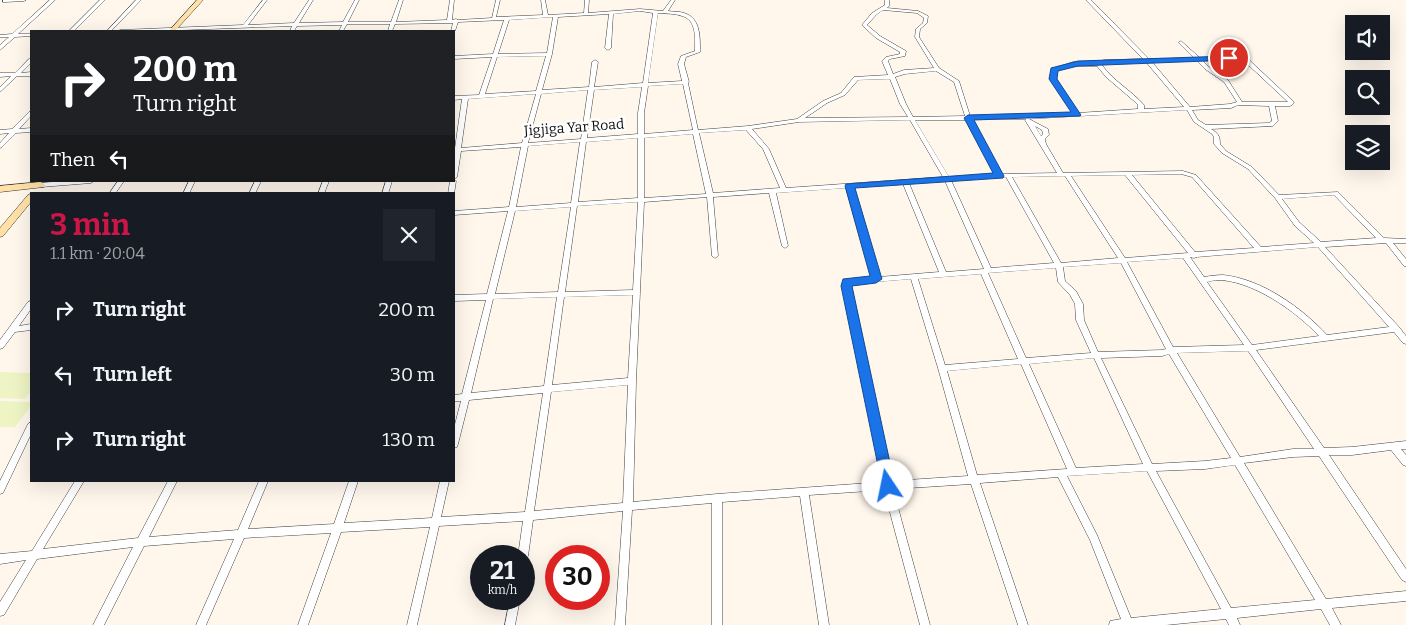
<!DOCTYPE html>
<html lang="en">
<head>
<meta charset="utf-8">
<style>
  :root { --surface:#171b24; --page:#20242c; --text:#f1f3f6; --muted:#9ea1a6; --accent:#cb1647 }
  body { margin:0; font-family:Bitter,serif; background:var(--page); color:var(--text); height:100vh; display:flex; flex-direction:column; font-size:19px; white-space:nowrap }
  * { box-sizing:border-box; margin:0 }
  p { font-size:16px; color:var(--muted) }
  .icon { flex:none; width:28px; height:28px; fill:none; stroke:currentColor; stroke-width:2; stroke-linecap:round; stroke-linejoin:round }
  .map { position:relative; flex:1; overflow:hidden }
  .side { position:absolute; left:30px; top:192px; width:425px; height:290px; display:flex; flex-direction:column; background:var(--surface); border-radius:0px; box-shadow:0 5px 20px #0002 }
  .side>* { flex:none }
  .hud { position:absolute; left:30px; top:30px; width:425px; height:152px; border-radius:0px; box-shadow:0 5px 20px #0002; background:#202124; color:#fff; overflow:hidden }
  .buttons { position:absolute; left:1345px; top:15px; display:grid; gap:10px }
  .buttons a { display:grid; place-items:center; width:45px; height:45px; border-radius:0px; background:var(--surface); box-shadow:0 5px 20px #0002; font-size:25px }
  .speed { position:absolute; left:470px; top:545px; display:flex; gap:10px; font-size:25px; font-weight:700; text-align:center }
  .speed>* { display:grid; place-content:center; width:65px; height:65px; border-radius:50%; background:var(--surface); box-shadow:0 5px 20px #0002; line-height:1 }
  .speed small { font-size:12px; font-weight:400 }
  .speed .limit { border:8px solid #d22; background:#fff; color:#111 }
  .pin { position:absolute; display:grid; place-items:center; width:42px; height:42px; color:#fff; margin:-21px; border:2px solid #fff; border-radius:50%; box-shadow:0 1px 5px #0007 }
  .me { position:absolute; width:55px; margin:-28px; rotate:349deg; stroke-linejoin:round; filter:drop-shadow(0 0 4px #0008) }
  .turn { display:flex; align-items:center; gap:18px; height:105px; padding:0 20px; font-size:22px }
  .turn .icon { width:65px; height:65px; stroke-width:2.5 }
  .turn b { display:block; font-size:35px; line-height:42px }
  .then { display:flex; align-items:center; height:48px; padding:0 20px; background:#0003; gap:10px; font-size:19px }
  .round { display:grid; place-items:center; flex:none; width:52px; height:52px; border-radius:0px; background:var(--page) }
  .headline { display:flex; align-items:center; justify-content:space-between; height:85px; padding:0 20px }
  h1 { font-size:30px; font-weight:700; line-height:38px; color:var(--accent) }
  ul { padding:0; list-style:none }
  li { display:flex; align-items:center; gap:15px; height:65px; padding:0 20px }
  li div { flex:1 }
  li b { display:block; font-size:19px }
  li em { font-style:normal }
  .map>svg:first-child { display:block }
</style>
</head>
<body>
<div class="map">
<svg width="1406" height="625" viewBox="0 0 1406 625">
  <rect width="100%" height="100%" fill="#fff7ec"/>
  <!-- pitch -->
  <g fill="#eef4c4">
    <polygon points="0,372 31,373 31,391 25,399 0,398"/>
    <polygon points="0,401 31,402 31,406 15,427 0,427"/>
  </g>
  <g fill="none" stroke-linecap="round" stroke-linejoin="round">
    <defs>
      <g id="street">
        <polygon points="3,0 26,0 24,1 5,2 3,2"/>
        <polygon points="50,0 55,0 18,34 31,34 31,36 15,37 0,50 0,45 9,37 0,37 0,35 12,34"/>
        <polygon points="100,0 105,0 74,31 69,31"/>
        <polygon points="136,0 141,0 111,31 107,31"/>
        <path d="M263 0H267L248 25 294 23 309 0H313L299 23 343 22 355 0H359L348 22H391L399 0H403L396 22 447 20 450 0H454L452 20 456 19 458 20 492 18 496 0H500L496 17 543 15 541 0H545L548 15 584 13 585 0H589L588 13 640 9 663 11 671 0H675L668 11C673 12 679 11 684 13 701 18 700 38 700 52L686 57 684 64 689 82 688 83 698 130 748 126 797 119 823 101 841 93 854 77 888 75 882 61 886 57 900 54V52L876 38 862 25 872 13 885 5V0H889V6L887 8 918 11 928 16 927 23 920 29 919 37 939 68 959 81 970 116 1026 115 1073 113 1050 79 1052 69 1073 62H1098L1104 60 1143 59 1086 0H1091L1149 59 1194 58 1179 43V42L1181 41 1200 58 1246 57 1294 102 1292 105 1290 106H1275L1278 121 1273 126 1211 129C1218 133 1220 136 1220 144L1226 151 1252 167 1279 195 1338 192 1384 238 1406 239V243H1393L1406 259V266H1404L1386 243 1325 247 1399 327 1406 336V344L1403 343 1394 332 1256 350 1324 448 1352 447 1406 441V449H1401L1406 455V466L1403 465 1391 450 1352 455H1329L1406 569V582L1402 580 1319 456 1293 457 1244 463 1326 599 1406 591V601L1332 608 1341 625H1330L1321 609 1237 618 1240 625H1229L1226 619 1166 625H1109L1110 621 1121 619 1090 540 1058 477 980 483 1028 625H1018L971 484 893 489 930 625H920L884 490 809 495 829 625H819L800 496 722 502V625H712V503L632 510 625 625H615L623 511 533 520 528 556 526 559 524 560V556H518L523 521 439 526 417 625H407L430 527 341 532 308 625H298L331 533 244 538 206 625H196L234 539 144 546 104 625H93L133 547 37 559 4 615 0 616V602L26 560 0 564V554L32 551 75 481H84L43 549 138 538 168 481H177L149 537 238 530 259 481H268L248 529 334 524 349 481H358L344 523 432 518 440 481H449L441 517 525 512 543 393 469 400 458 444 457 447 454 448V428L461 401H454V395L462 394 486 300 454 301V295L487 294 508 211 454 215V211L509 207 521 147 461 151 457 177 454 179V148H455L462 99 454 100V96L479 95 492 57 454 59V56L493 54 504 20 458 22 455 31 454 32V31H451L453 23 395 24 392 31H388L390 24H347L343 31H339L342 25 297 26 294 31H290L292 26 154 31H118L120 30 243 25ZM883 10 917 13 924 18 923 23 916 29 915 37 934 68 904 70 893 74 888 61 890 59 905 56 906 51 880 36 867 25 876 15ZM640 11 653 13 643 83 594 87 598 62 595 60 592 62 589 87 542 90 552 54 558 17 609 14 605 48 608 50 611 48 613 14ZM658 13C666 14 675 13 682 16 697 20 695 39 695 51L681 56 678 64 682 81 648 83ZM553 17 547 53 498 54 509 20ZM546 56 536 91 485 94 497 57ZM1243 60 1288 102H1242L1228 80 1209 67 1203 61ZM1197 61 1205 69 1224 82 1237 102 1230 104 1190 107 1152 62ZM1146 62 1184 107 1144 109V105C1131 90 1113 81 1102 65L1105 64ZM1073 66H1097L1106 77 1134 101 1138 105V109L1078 113 1056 79 1057 71ZM936 71 954 82 965 116 913 117 906 104 895 77 905 74ZM890 79 900 104 908 117 805 118 827 103 845 95 858 80ZM683 84 693 130 644 134V113L648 86ZM642 87 638 113V134L587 138 594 90ZM588 90 581 139 528 143 541 94ZM536 94 522 143 461 148 468 99ZM1238 105 1269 106 1272 121 1269 123 1206 125 1198 120 1192 110 1231 108ZM1187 110 1194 122 1212 134 1214 137V144L1222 153 1248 169 1275 198 1295 226 1314 243 1261 247 1196 175 1183 171 1063 173 1046 144 1045 139 1049 135 1048 129 1029 119ZM972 119H1026L1025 120 1057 173 1001 174ZM910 120 943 177 786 188 769 149 752 129 799 122ZM915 120H966L995 174 949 177ZM1035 126 1042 130 1043 134 1041 136ZM746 130 763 149 780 188 713 193 699 133ZM693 134 706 194 644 198V138ZM638 138V198L578 202 586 142ZM580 142 571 203 516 207 528 146ZM1181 174 1192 177 1254 248 1195 252 1132 175ZM1125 175 1188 253 1125 258 1071 176ZM1065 176 1118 258 1061 263 1012 177ZM1006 177 1054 263 991 268 951 180ZM945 181 984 269 946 272 909 183ZM903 184 939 272 879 277 853 187ZM846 188 872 278 847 280 843 282 883 482 717 494 633 502 636 381 644 202 707 197 712 256 715 258 718 256 713 197 769 193 782 246 785 248 788 246 776 193ZM1334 195 1376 238 1321 242 1299 222 1282 199ZM638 202 633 290 565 292 577 206ZM571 207 558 292 495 294 515 211ZM1318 247 1389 327 1327 335C1302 308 1262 279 1223 275 1217 275 1210 276 1204 277L1190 257 1194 258 1197 257ZM1183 258 1244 345 1173 347 1127 262ZM1121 263 1166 349 1162 350 1098 352 1084 320 1083 304 1076 291 1065 281 1063 267ZM1056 268 1058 282 1070 295 1075 304 1076 320 1091 353 1026 358 988 273ZM981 274 1018 359 945 365 918 279ZM911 279 938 368 968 476 892 481 851 284ZM1216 280C1251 279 1297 312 1319 336L1252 345 1207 282ZM633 295 628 378 552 385 564 297ZM557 297 544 386 471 393 493 299ZM1248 351 1251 355 1314 449H1293L1240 457 1177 353ZM1169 354 1231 458 1205 461 1152 464 1101 358 1162 356ZM1094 358 1143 464 1076 468 1029 364ZM1021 364 1067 469 977 475 947 371ZM628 385 623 503 534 511 551 392ZM1235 465 1315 600 1231 608 1156 471 1205 469ZM1147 471 1221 609 1131 618 1097 535 1067 476Z"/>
        <polygon points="29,59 31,59 31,63 21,73 31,72 31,76 17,76 0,92 0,87 11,76 0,77 0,73 15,73"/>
        <polygon points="31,111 31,116 19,129 31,128 31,132 16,133 2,147 0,148 0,143 9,133 0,134 0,130 12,129 29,112"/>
        <polygon points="454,179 456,181 454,194 448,194 450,181 454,181"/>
        <polygon points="64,181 94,181 91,183 41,187 38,185 41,183"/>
        <polygon points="118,181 124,181 115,194 109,194"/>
        <polygon points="189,181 195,181 189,194 183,194"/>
        <polygon points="255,181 261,181 255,194 249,194"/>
        <polygon points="323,181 329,181 324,194 318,194"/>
        <polygon points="386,181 392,181 388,194 382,194"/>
        <polygon points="31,301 31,309 19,326 31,324 31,330 15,332 3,348 0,349 0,340 28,302"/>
        <polygon points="31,422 31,434 3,493 0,494 0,481 28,424"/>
        <polygon points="510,599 520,599 515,625 505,625"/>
      </g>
      <g id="secondary">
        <polygon points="197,0 203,0 175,31 169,31"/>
        <polygon points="41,182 45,185 44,187 0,192 0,186"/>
        <polygon points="31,194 31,202 3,236 0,237 0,228 28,195"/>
      </g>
    </defs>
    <!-- street casing -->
    <use href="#street" stroke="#404040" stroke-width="1"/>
    <!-- secondary casing -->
    <use href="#secondary" stroke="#2f2f2f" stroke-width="1"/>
    <!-- street -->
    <use href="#street" fill="#fff" fill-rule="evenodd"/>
    <!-- secondary -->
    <use href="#secondary" fill="#ffe1a7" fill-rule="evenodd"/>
  </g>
  <!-- route -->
  <polygon fill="#1a73e8" stroke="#114b97" points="1229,56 1232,57 1232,60 1078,66 1058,71 1057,79 1081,115 1080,116 974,120 1004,176 1003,178 855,188 882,279 876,283 852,286 895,486 893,490 888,492 883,490 841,286 843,279 870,276 845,186 846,184 993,173 964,118 968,115 1071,112 1049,79 1051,68 1078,61"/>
  <g text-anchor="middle" stroke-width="5" stroke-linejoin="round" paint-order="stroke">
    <!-- far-street labels -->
    <g font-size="14" fill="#0d0d0d" stroke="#fff">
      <text transform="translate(574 127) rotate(-4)" y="5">Jigjiga Yar Road</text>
    </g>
  </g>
</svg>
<div class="buttons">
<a><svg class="icon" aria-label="sound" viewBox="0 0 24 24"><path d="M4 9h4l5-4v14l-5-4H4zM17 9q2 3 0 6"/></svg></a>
<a><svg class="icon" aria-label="search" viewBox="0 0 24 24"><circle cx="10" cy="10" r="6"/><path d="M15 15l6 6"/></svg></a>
<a><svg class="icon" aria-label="layers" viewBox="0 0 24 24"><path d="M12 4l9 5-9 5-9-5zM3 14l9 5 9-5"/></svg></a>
</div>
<div class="speed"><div>21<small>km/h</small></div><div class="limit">30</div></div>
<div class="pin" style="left:1229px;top:58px;background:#d93025"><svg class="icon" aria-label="arrive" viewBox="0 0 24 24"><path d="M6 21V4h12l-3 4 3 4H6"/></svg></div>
<svg class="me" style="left:888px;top:486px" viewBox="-20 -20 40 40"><circle r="19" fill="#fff"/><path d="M0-13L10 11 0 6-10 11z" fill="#1a73e8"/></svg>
<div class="hud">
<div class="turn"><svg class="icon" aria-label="right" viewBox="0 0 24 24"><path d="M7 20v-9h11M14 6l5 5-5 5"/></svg><div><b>200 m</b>Turn right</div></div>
<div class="then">Then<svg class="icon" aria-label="left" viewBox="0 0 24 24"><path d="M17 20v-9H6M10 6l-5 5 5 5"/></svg></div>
</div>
<section class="side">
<div class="headline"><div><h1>3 min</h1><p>1.1 km · 20:04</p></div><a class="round"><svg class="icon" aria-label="close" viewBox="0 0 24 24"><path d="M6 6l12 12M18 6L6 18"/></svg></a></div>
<ul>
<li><svg class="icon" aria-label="right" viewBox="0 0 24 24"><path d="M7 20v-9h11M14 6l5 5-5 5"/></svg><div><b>Turn right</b></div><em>200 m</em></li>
<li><svg class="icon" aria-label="left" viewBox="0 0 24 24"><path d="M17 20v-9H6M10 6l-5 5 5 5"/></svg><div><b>Turn left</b></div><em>30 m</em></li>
<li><svg class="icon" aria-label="right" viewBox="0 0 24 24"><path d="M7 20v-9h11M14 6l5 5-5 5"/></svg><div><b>Turn right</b></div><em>130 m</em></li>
</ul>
</section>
</div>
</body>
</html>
